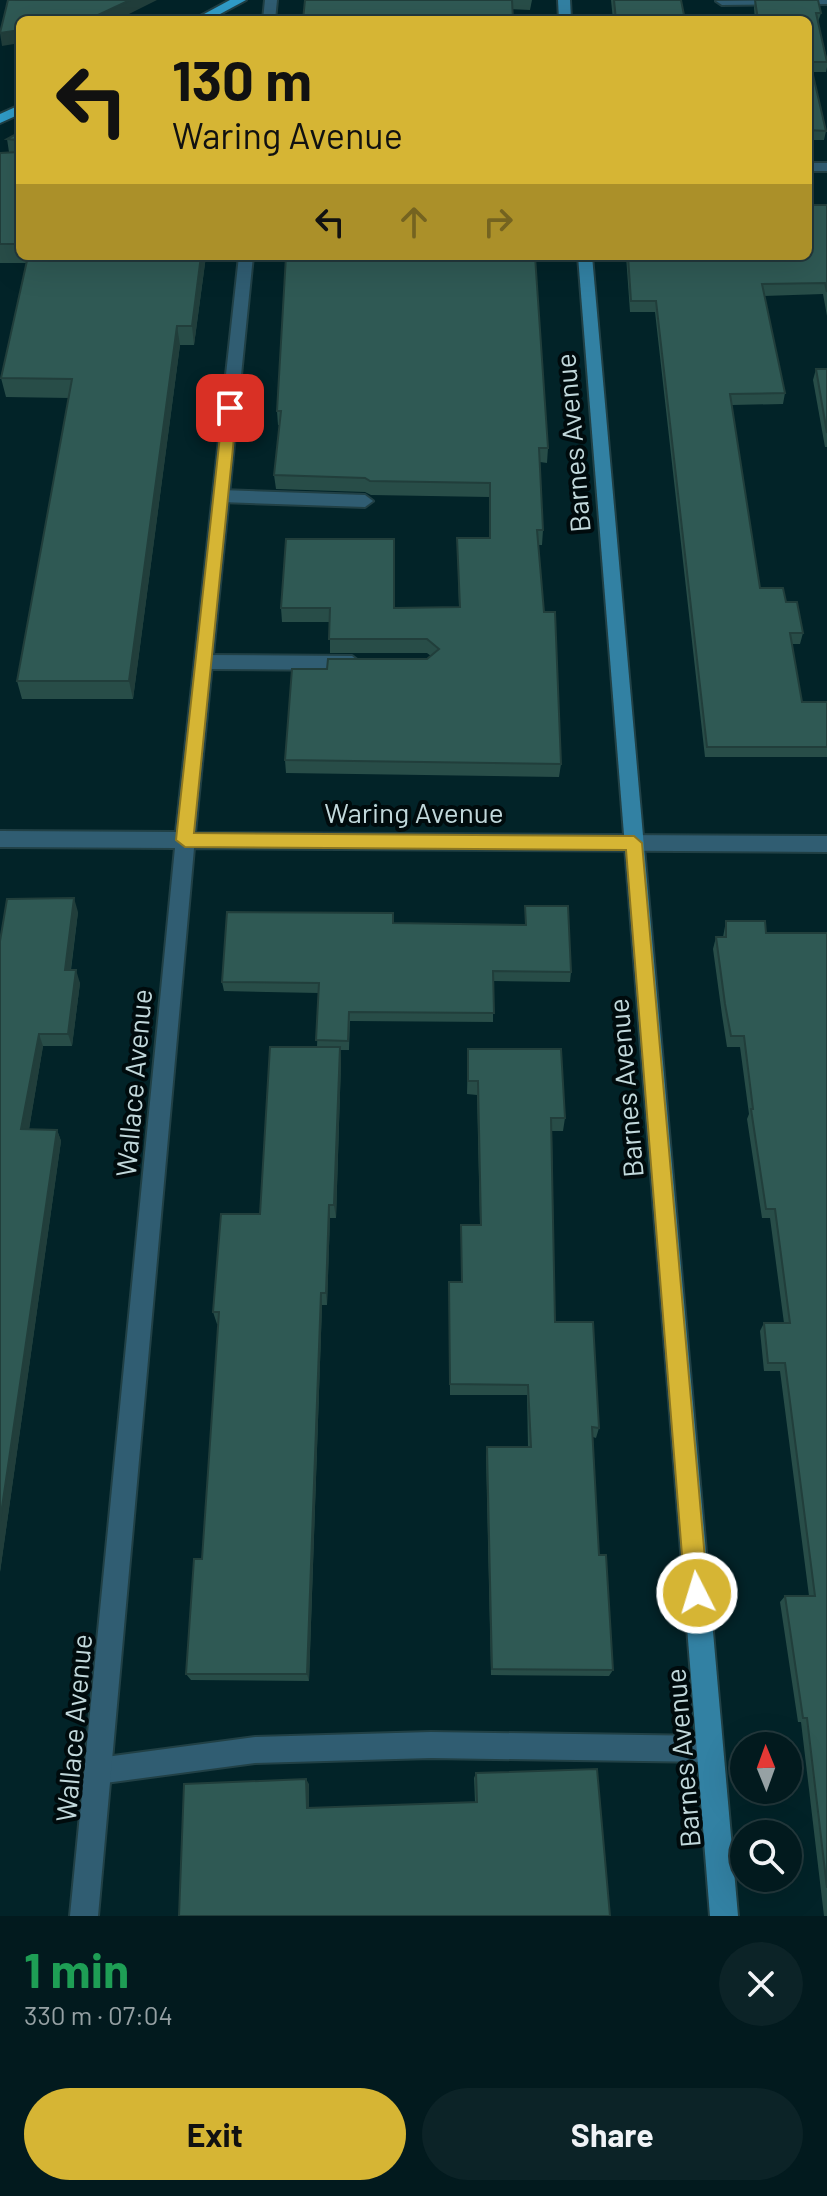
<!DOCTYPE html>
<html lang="en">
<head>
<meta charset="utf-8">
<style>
  :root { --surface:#021a1e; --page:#0c2327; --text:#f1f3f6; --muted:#96a1a4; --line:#23383c; --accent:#d6b534 }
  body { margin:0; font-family:Barlow,sans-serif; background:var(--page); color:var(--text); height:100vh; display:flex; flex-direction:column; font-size:30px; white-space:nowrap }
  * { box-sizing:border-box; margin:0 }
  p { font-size:26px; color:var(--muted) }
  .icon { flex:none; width:44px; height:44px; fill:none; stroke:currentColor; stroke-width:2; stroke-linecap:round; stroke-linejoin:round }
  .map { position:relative; height:1916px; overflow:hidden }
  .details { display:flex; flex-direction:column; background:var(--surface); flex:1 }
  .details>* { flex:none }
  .hud { position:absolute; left:16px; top:16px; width:796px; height:244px; border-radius:12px; box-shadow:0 8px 32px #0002,0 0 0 2px var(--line); background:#d6b534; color:#111; overflow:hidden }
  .needle { width:52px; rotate:359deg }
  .fabs { position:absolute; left:730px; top:1732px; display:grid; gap:16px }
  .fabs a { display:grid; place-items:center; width:72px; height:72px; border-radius:50%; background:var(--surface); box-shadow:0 8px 32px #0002,0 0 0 2px var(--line); font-size:40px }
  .pin { position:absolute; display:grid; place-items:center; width:68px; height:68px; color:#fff; margin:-34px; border-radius:16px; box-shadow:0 4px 12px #0006 }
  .me { position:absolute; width:88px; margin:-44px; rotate:355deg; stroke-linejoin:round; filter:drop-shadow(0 0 6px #0008) }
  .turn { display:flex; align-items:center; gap:28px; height:168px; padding:0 24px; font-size:36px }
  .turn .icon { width:104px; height:104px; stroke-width:2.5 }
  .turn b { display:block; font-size:56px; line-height:68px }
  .lanes { display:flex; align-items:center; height:76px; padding:0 24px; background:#0003; justify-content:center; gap:40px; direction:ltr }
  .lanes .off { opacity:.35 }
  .round { display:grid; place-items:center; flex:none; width:84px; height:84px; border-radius:42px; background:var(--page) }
  .overview { display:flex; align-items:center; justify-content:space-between; height:136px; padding:0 24px }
  h1 { font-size:48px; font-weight:700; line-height:60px; color:#1e9e55 }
  .button { display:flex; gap:16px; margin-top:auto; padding:16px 24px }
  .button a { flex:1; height:92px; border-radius:48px; background:var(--accent); color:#111; font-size:32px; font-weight:700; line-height:92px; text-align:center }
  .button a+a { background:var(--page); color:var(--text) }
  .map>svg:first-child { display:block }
</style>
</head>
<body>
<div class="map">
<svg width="827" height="1916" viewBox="0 0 827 1916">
  <rect width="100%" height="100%" fill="#022328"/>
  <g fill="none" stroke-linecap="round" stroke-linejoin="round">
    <defs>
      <g id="lane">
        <polygon points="827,0 827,4 722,5 716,1"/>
        <polygon points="221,490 365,495 373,501 365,507 221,502 213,496"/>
        <polygon points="204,655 352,656 361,663 352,670 204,669 195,662"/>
        <polygon points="431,1732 710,1736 719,1740 723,1749 719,1758 710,1762 431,1758 255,1763 98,1784 89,1780 85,1771 89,1762 98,1758 255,1737"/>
      </g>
      <g id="street">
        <polygon points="265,0 277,0 275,20 263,20"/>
        <rect x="808" y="163" width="19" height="8"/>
        <polygon points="239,256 253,256 195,833 827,836 827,852 194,848 98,1916 70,1916 175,848 0,847 0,831 176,832"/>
      </g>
      <g id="secondary">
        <polygon points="558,0 570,0 571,20 559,20"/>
        <polygon points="578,256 592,256 738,1916 710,1916"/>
      </g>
      <g id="primary">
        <polygon points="230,0 246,0 209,20 193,20"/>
        <polygon points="20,105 20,114 0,123 0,114"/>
      </g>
    </defs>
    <!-- lane casing -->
    <use href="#lane" stroke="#214045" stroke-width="4"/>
    <!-- street casing -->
    <use href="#street" stroke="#214045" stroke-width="4"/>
    <!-- secondary casing -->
    <use href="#secondary" stroke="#214045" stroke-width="4"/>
    <!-- primary casing -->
    <use href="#primary" stroke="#214045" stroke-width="4"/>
    <!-- lane -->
    <use href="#lane" fill="#305d72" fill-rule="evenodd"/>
    <!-- street -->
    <use href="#street" fill="#305d72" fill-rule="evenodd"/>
    <!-- secondary -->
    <use href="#secondary" fill="#3281a3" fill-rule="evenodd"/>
    <!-- primary -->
    <use href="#primary" fill="#309cc8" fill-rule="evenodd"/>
  </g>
  <!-- wall -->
  <g fill="#284d48">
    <polygon points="305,0 532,0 530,10"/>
    <polygon points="611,0 681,0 685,20 613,20"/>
    <polygon points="755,0 821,13 818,22 827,59 827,67 826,72 812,72 826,131 824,140 808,140 808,20 755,20 754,8"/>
    <polygon points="20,132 20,256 206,256 194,345 180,345 133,699 22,699 17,681 69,398 6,397 1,378 27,263 0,263 0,153 9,152 7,139"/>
    <polygon points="808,205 827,205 827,316 823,294 764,296 785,393 783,404 732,405 760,588 786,602 803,633 800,644 792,644 802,702 827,702 827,757 705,757 655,312 630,312 626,256 808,256"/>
    <polygon points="816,369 827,369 827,447 825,447 813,380"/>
    <polygon points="277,411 548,448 547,463 540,462 543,530 542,545 538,545 544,612 561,764 559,777 286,773 285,760 327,669 427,659 431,656 427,653 330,653 330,622 282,622 281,608 459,607 457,538 489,538 489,497 371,495 365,492 276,489 274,475 280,425 278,425"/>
    <polygon points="525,906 571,972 570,982 493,981 493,1022 350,1021 349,1050 340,1050 341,1062 336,1218 330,1218 327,1305 322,1305 309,1681 191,1680 186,1674 202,1559 218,1324 217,1324 213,1312 260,1214 317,1047 319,993 224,991 222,982 394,923 525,925"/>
    <polygon points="78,912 71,970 80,983 72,1046 43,1046 29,1129 57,1130 61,1141 0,1572 0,941"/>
    <polygon points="726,921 766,933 827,933 827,1916 824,1916 801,1722 798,1722 780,1602 785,1596 809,1596 780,1371 764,1371 760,1331 764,1323 784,1323 770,1218 762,1218 747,1119 749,1114 740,1047 727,1047 722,1015 713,949 716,937 723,937"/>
    <polygon points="468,1049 565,1118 563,1131 552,1131 555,1322 599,1428 596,1438 593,1437 599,1555 613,1670 609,1676 491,1675 486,1456 487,1447 528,1447 527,1395 450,1395 449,1282 461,1282 461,1225 480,1225 477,1095 467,1094"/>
    <polygon points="476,1773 610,1916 179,1916 309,1784 309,1808 475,1802 474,1778"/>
  </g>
  <!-- shaded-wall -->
  <g fill="#213e3b">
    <polygon points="130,0 157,0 117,20 76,20"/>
    <polygon points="20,30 20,43 2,46 0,33"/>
    <polygon points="201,256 206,256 194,345 192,326"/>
    <polygon points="177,326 180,345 133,699 129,681"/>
    <polygon points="74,898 78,912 69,983 65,970"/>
    <polygon points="76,970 80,983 72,1046 68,1034"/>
    <polygon points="39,1034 43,1046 27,1141 21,1129"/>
    <polygon points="340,1047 341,1062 336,1218 334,1205"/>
    <polygon points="57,1130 61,1141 0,1572 0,1521"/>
    <polygon points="329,1205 330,1218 327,1305 326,1293"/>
    <polygon points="321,1293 322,1305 309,1681 307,1674"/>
    <polygon points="306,1779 309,1784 309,1813 307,1808"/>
  </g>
  <!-- building -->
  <g fill="#2f5954" stroke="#213e3b" stroke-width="2">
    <polygon points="8,0 130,0 96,16 76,20 20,20 20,30 0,33"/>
    <polygon points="305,0 512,0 513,20 303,20"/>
    <polygon points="614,0 681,0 685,20 616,20"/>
    <polygon points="755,0 818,0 821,13 816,13 827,62 810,62 826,131 808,130 808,20 758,20"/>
    <polygon points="20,132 20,244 0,244 0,153 18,152 18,140 7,139"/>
    <polygon points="808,205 827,205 827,292 825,283 762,284 785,393 730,394 760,588 783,588 786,602 797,602 803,633 790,633 802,702 827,702 827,747 707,747 656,301 631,301 628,256 808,256"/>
    <polygon points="28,256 201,256 192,326 177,326 129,681 17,681 72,379 1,378"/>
    <polygon points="286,256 535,256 548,448 539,448 543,530 537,530 544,612 555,612 561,764 285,760 292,669 327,669 328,659 427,659 439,649 427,639 329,639 330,608 281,608 286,539 394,539 394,608 460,607 457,538 490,538 490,483 370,481 365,478 274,475 281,411 277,411"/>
    <polygon points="816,369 827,369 827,433"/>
    <polygon points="74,898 65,970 76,970 68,1034 39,1034 21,1129 57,1130 0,1521 0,941 7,899"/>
    <polygon points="525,906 568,906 571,972 493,971 494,1013 349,1012 348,1041 316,1040 319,983 222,982 227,912 393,913 393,923 526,925"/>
    <polygon points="726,921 765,921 766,933 827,933 827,1888 807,1718 803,1718 785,1596 815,1596 785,1363 768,1363 764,1323 790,1323 775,1209 766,1209 751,1109 753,1109 744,1036 731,1036 725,1004 716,937 726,937"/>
    <polygon points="270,1047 340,1047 334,1205 329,1205 326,1293 321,1293 307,1674 186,1674 194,1559 202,1559 219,1312 213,1312 221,1214 260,1214"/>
    <polygon points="468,1049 561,1049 565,1118 551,1118 555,1322 593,1322 599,1428 592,1427 599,1555 606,1555 613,1670 492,1669 487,1447 531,1447 528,1385 450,1384 449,1282 462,1282 461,1225 481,1225 478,1081 468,1081"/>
    <polygon points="597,1769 610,1916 179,1916 184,1784 306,1779 307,1808 477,1802 476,1773"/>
  </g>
  <!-- route -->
  <polygon fill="#d6b534" stroke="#8b7622" stroke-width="2" points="230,404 237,408 194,833 634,836 642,843 708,1593 705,1601 697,1605 689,1601 685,1593 626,850 185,847 176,840 223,408"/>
  <g text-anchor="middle" stroke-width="8" stroke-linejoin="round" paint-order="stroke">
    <!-- street labels -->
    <g font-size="28" fill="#c1d8db" stroke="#000b0d">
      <text transform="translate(573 443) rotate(-95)" y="10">Barnes Avenue</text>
      <text x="414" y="823">Waring Avenue</text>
      <text transform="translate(134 1083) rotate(-85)" y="10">Wallace Avenue</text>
      <text transform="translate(626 1088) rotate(-95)" y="10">Barnes Avenue</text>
      <text transform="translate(74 1728) rotate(-85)" y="10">Wallace Avenue</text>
      <text transform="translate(683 1758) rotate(-95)" y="10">Barnes Avenue</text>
    </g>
  </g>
</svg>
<div class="fabs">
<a><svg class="needle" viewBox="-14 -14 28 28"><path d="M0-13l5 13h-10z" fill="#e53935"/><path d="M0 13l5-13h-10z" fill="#96a1a4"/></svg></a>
<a><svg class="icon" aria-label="search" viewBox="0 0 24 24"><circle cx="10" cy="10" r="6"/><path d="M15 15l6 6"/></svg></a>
</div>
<div class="pin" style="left:230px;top:408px;background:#d93025"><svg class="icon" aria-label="arrive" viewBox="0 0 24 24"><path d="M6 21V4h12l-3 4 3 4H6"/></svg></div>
<svg class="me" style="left:697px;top:1593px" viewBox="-20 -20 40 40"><circle r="17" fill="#d6b534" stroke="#fff" stroke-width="3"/><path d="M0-11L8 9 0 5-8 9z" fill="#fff"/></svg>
<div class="hud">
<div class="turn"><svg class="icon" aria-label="left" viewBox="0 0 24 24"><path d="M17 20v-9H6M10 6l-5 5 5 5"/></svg><div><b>130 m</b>Waring Avenue</div></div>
<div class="lanes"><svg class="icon" aria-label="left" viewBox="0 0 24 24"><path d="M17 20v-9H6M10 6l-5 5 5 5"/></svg><svg class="icon off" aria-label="ahead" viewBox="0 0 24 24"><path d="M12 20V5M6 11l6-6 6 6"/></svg><svg class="icon off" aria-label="right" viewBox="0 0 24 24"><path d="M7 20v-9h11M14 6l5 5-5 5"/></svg></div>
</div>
</div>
<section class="details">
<div class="overview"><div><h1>1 min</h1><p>330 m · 07:04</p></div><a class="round"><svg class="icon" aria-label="close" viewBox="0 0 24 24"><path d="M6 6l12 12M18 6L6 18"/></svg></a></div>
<div class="button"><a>Exit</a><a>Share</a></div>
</section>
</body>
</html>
